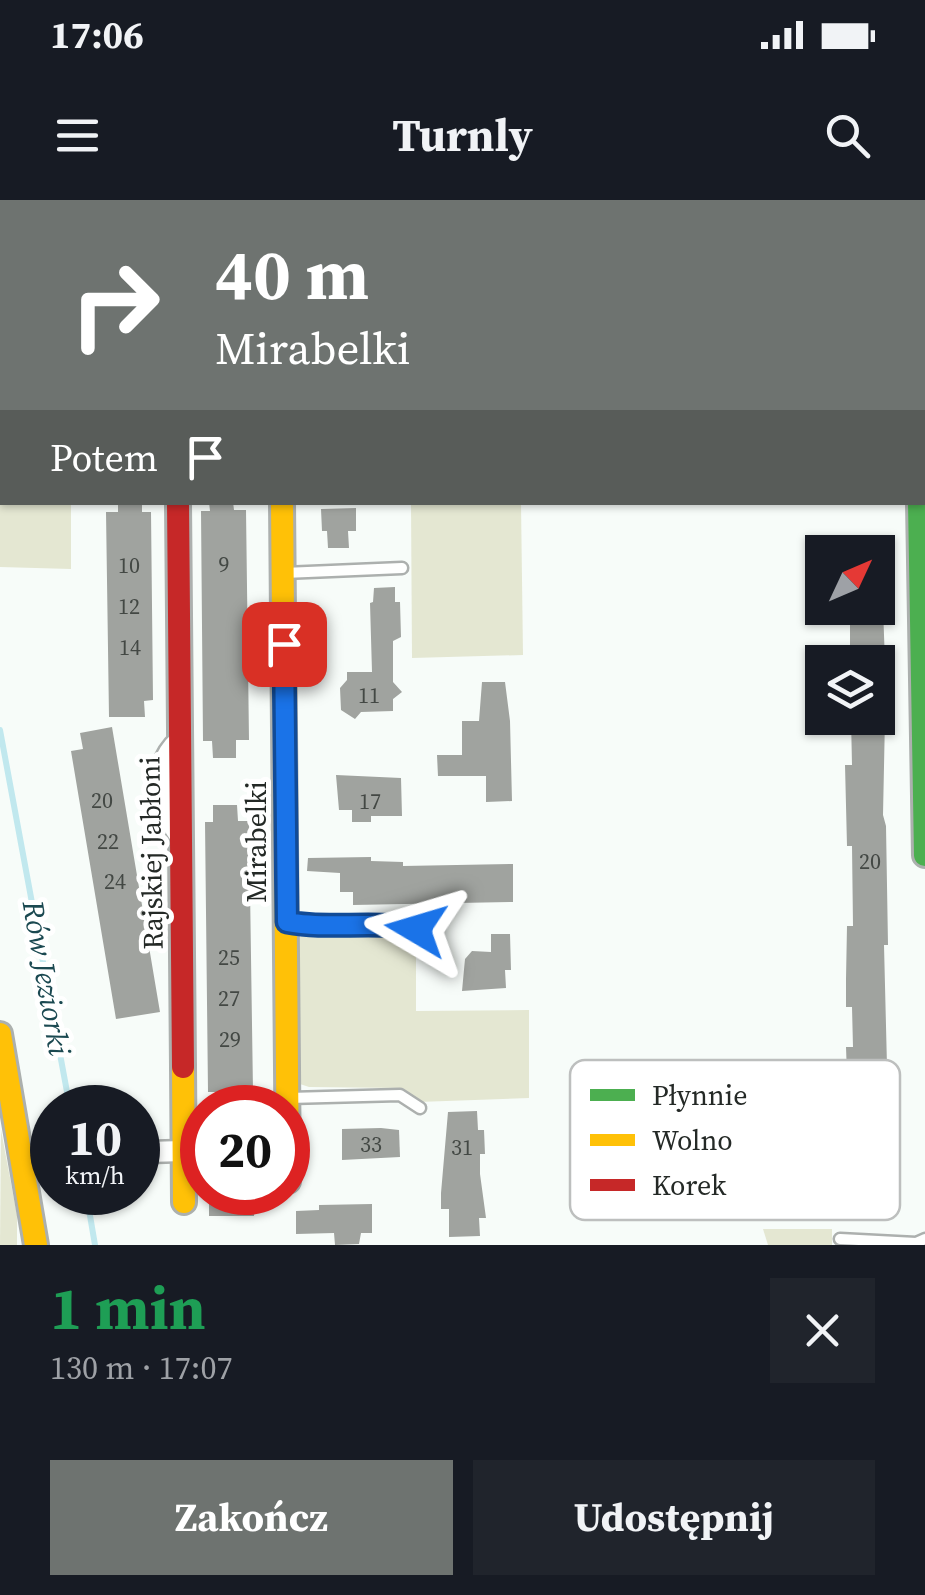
<!DOCTYPE html>
<html lang="pl">
<head>
<meta charset="utf-8">
<style>
  :root { --surface:#171b24; --page:#20242c; --text:#f1f3f6; --muted:#9ea1a6; --accent:#6e7370 }
  body { margin:0; font-family:"Source Serif 4",serif; background:var(--page); color:var(--text); height:100vh; display:flex; flex-direction:column; font-size:38px; white-space:nowrap }
  * { box-sizing:border-box; margin:0 }
  p { font-size:32px; color:var(--muted) }
  .icon { flex:none; width:55px; height:55px; fill:none; stroke:currentColor; stroke-width:2; stroke-linecap:round; stroke-linejoin:round }
  .map { position:relative; height:1045px; overflow:hidden }
  .drawer { display:flex; flex-direction:column; background:var(--surface); flex:1 }
  .drawer>* { flex:none }
  .guide { position:absolute; left:0px; top:0px; width:925px; height:305px; box-shadow:0 2px 8px #0004; background:#6e7370; color:#fff; overflow:hidden }
  .needle { width:65px; rotate:46deg }
  .buttons { position:absolute; left:805px; top:335px; display:grid; gap:20px }
  .buttons a { display:grid; place-items:center; width:90px; height:90px; border-radius:0px; background:var(--surface); box-shadow:0 2px 8px #0004; font-size:50px }
  .speed { position:absolute; left:30px; top:885px; display:flex; gap:20px; font-size:50px; font-weight:700; text-align:center }
  .speed>* { display:grid; place-content:center; width:130px; height:130px; border-radius:50%; background:var(--surface); box-shadow:0 2px 8px #0004; line-height:1 }
  .speed small { font-size:25px; font-weight:400 }
  .speed .limit { border:15px solid #d22; background:#fff; color:#111 }
  .pin { position:absolute; display:grid; place-items:center; width:85px; height:85px; color:#fff; margin:-42px; border-radius:20px; box-shadow:0 5px 15px #0006 }
  .me { position:absolute; width:110px; margin:-55px; rotate:277deg; stroke-linejoin:round; filter:drop-shadow(0 0 8px #0008) }
  .turn { display:flex; align-items:center; gap:35px; height:210px; padding:0 50px; font-size:45px }
  .turn .icon { width:130px; height:130px; stroke-width:2.5 }
  .turn b { display:block; font-size:70px; line-height:85px }
  .then { display:flex; align-items:center; height:95px; padding:0 50px; background:#0003; gap:20px; font-size:38px }
  .round { display:grid; place-items:center; flex:none; width:105px; height:105px; border-radius:0px; background:var(--page) }
  .headline { display:flex; align-items:center; justify-content:space-between; height:170px; padding:0 50px }
  h1 { font-size:60px; font-weight:700; line-height:75px; color:#1e9e55 }
  .action { display:flex; gap:20px; margin-top:auto; padding:20px 50px }
  .action a { flex:1; height:115px; border-radius:0px; background:var(--accent); color:#fff; font-size:40px; font-weight:700; line-height:115px; text-align:center }
  .action a+a { background:var(--page); color:var(--text) }
  .status { display:flex; justify-content:space-between; align-items:center; height:70px; padding:0 50px; background:var(--surface); direction:ltr }
  .status svg { height:28px; fill:currentColor }
  header { display:flex; justify-content:space-between; align-items:center; height:130px; padding:0 50px; background:var(--surface); font-size:45px; font-weight:700 }
  .map>svg:first-child { display:block }
</style>
</head>
<body>
<div class="status"><b>17:06</b><svg viewBox="0 0 49 12"><path d="M0 12V9h3v3zM5 12V6h3v6zM10 12V3h3v9zM15 12V0h3v12zM26 1h20v11H26zM47 4h2v5h-2z"/></svg></div>
<header><svg class="icon" aria-label="menu" viewBox="0 0 24 24"><path d="M4 6h16M4 12h16M4 18h16"/></svg>Turnly<svg class="icon" aria-label="search" viewBox="0 0 24 24"><circle cx="10" cy="10" r="6"/><path d="M15 15l6 6"/></svg></header>
<div class="map">
<svg width="925" height="1045" viewBox="0 0 925 1045">
  <rect width="100%" height="100%" fill="#f7fcf9"/>
  <!-- green -->
  <g fill="#e4e7d2">
    <polygon points="0,160 2,302 71,303 71,369 0,367"/>
    <polygon points="411,303 521,303 523,455 412,458"/>
    <polygon points="399,729 416,736 416,811 529,810 529,898 418,902 402,888 309,887 300,884 295,739 311,732"/>
    <polygon points="1,930 17,1015 17,1045 0,1045"/>
    <polygon points="763,1029 832,1029 832,1045 768,1045"/>
  </g>
  <g fill="none" stroke-linecap="round" stroke-linejoin="round">
    <!-- stream -->
    <g stroke="#c1e8ee" stroke-width="6">
      <polyline points="0,530 70,908"/>
      <polyline points="86,992 95,1045"/>
    </g>
  </g>
  <!-- building -->
  <g fill="#a0a39f">
    <polygon points="118,302 142,302 142,312 151,312 153,500 144,501 145,517 109,517 106,312 118,312"/>
    <polygon points="209,302 233,302 234,310 246,310 249,540 236,540 236,558 213,558 212,541 203,541 201,311 210,311"/>
    <polygon points="356,308 356,331 348,331 349,348 328,348 327,331 322,331 321,309"/>
    <polygon points="395,387 395,402 400,402 401,437 393,441 393,482 402,492 393,499 393,511 361,512 355,519 341,510 340,488 347,480 347,472 372,472 370,403 373,402 374,388"/>
    <polygon points="859,408 883,408 885,462 850,462 850,422 860,422"/>
    <polygon points="482,482 505,482 510,521 512,601 486,602 486,576 438,576 437,555 462,555 462,521 479,521"/>
    <polygon points="851,518 885,518 883,615 886,626 888,745 884,745 887,866 882,878 884,966 852,966 853,875 847,875 846,847 853,847 852,807 846,807 846,779 847,726 853,726 852,646 847,646 845,565 852,565"/>
    <polygon points="112,527 160,812 116,819 71,551 83,549 80,533"/>
    <polygon points="336,575 401,578 402,616 371,616 371,622 352,622 352,610 339,610"/>
    <polygon points="213,605 237,605 238,621 249,621 253,892 241,892 241,908 217,908 217,892 208,892 205,622 213,622"/>
    <polygon points="371,657 371,661 403,662 403,666 513,664 513,702 353,705 353,692 340,692 340,673 307,671 308,658"/>
    <polygon points="491,734 510,734 511,770 505,770 506,788 462,791 465,759 472,751 491,752"/>
    <polygon points="477,911 478,930 484,930 485,954 480,954 480,974 486,1018 479,1018 480,1036 449,1037 449,1009 441,1009 441,993 448,912"/>
    <polygon points="381,928 399,930 400,957 342,960 342,929"/>
    <rect x="209" y="992" width="45" height="24"/>
    <polygon points="372,1004 372,1033 361,1033 359,1044 335,1045 334,1033 296,1034 296,1011 319,1010 319,1005"/>
  </g>
  <g fill="none" stroke-linecap="round" stroke-linejoin="round">
    <defs>
      <g id="lane">
        <polyline points="181,0 181,2"/>
        <polyline points="284,373 402,368"/>
        <path d="M288 723C330 731 373 720 416 729"/>
        <polyline points="289,898 400,895 420,908"/>
        <polyline points="840,1039 916,1043 925,1039"/>
      </g>
      <g id="street">
        <polyline points="721,2 722,0"/>
        <polyline points="835,2 835,0"/>
        <polyline points="922,134 925,134"/>
        <polyline points="0,141 2,141"/>
        <path d="M180 540C150 567 158 606 180 636"/>
        <polyline points="148,952 183,951"/>
      </g>
      <polyline id="fast" points="919,302 925,655"/>
      <g id="slow">
        <polyline points="282,302 288,981"/>
        <polyline points="0,834 36,1045"/>
        <polyline points="183,867 184,1002"/>
      </g>
      <polyline id="jam" points="178,302 183,867"/>
    </defs>
    <!-- lane casing -->
    <use href="#lane" stroke="#acb0ae" stroke-width="15"/>
    <!-- street casing -->
    <use href="#street" stroke="#acb0ae" stroke-width="25"/>
    <!-- fast casing -->
    <use href="#fast" stroke="#acb0ae" stroke-width="28"/>
    <!-- slow casing -->
    <use href="#slow" stroke="#acb0ae" stroke-width="28"/>
    <!-- jam casing -->
    <use href="#jam" stroke="#acb0ae" stroke-width="28"/>
    <!-- lane -->
    <use href="#lane" stroke="#fefffe" stroke-width="10"/>
    <!-- street -->
    <use href="#street" stroke="#fefffe" stroke-width="20"/>
    <!-- fast -->
    <use href="#fast" stroke="#4caf50" stroke-width="22"/>
    <!-- slow -->
    <use href="#slow" stroke="#ffc107" stroke-width="22"/>
    <!-- jam -->
    <use href="#jam" stroke="#c62828" stroke-width="22"/>
  </g>
  <g fill="none" stroke-linecap="round" stroke-linejoin="round">
    <defs>
      <path id="route" d="M284 444 287 722C330 730 373 720 416 729"/>
    </defs>
    <!-- route casing -->
    <use href="#route" stroke="#114b97" stroke-width="25"/>
    <!-- route -->
    <use href="#route" stroke="#1a73e8" stroke-width="18"/>
  </g>
  <g text-anchor="middle" stroke-width="10" stroke-linejoin="round" paint-order="stroke">
    <!-- number labels -->
    <g font-size="22" fill="#434844">
      <text x="224" y="372">9</text>
      <text x="129" y="373">10</text>
      <text x="129" y="414">12</text>
      <text x="130" y="455">14</text>
      <text x="369" y="503">11</text>
      <text x="102" y="608">20</text>
      <text x="370" y="609">17</text>
      <text x="108" y="649">22</text>
      <text x="870" y="669">20</text>
      <text x="115" y="689">24</text>
      <text x="229" y="765">25</text>
      <text x="229" y="806">27</text>
      <text x="230" y="847">29</text>
      <text x="371" y="952">33</text>
      <text x="462" y="955">31</text>
    </g>
    <!-- street labels -->
    <g font-size="28" fill="#242926" stroke="#fff">
      <text transform="translate(256 642) rotate(-90)" y="10">Mirabelki</text>
      <text transform="translate(151 653) rotate(-91)" y="10">Rajskiej Jabłoni</text>
    </g>
    <!-- water labels -->
    <g font-size="30" font-style="italic" fill="#1b4951" stroke="#fff">
      <text transform="translate(46 778) rotate(80)" y="10">Rów Jeziorki</text>
    </g>
  </g>
  <!-- legend -->
  <rect x="570" y="860" width="330" height="160" rx="15" fill="#fff" stroke="#bdbfbe" stroke-width="2.5"/>
  <rect x="590" y="889" width="45" height="12" fill="#4caf50"/>
  <rect x="590" y="934" width="45" height="12" fill="#ffc107"/>
  <rect x="590" y="979" width="45" height="12" fill="#c62828"/>
  <g font-size="28" fill="#242926">
    <text x="652" y="905">Płynnie</text>
    <text x="652" y="950">Wolno</text>
    <text x="652" y="995">Korek</text>
  </g>
</svg>
<div class="buttons">
<a><svg class="needle" viewBox="-14 -14 28 28"><path d="M0-13l5 13h-10z" fill="#e53935"/><path d="M0 13l5-13h-10z" fill="#9ea1a6"/></svg></a>
<a><svg class="icon" aria-label="layers" viewBox="0 0 24 24"><path d="M12 4l9 5-9 5-9-5zM3 14l9 5 9-5"/></svg></a>
</div>
<div class="speed"><div>10<small>km/h</small></div><div class="limit">20</div></div>
<div class="pin" style="left:284px;top:444px;background:#d93025"><svg class="icon" aria-label="arrive" viewBox="0 0 24 24"><path d="M6 21V4h12l-3 4 3 4H6"/></svg></div>
<svg class="me" style="left:416px;top:729px" viewBox="-20 -20 40 40"><path d="M0-17L14 15 0 8-14 15z" fill="#1a73e8" stroke="#fff" stroke-width="4"/></svg>
<div class="guide">
<div class="turn"><svg class="icon" aria-label="right" viewBox="0 0 24 24"><path d="M7 20v-9h11M14 6l5 5-5 5"/></svg><div><b>40 m</b>Mirabelki</div></div>
<div class="then">Potem<svg class="icon" aria-label="arrive" viewBox="0 0 24 24"><path d="M6 21V4h12l-3 4 3 4H6"/></svg></div>
</div>
</div>
<section class="drawer">
<div class="headline"><div><h1>1 min</h1><p>130 m · 17:07</p></div><a class="round"><svg class="icon" aria-label="close" viewBox="0 0 24 24"><path d="M6 6l12 12M18 6L6 18"/></svg></a></div>
<div class="action"><a>Zakończ</a><a>Udostępnij</a></div>
</section>
</body>
</html>
